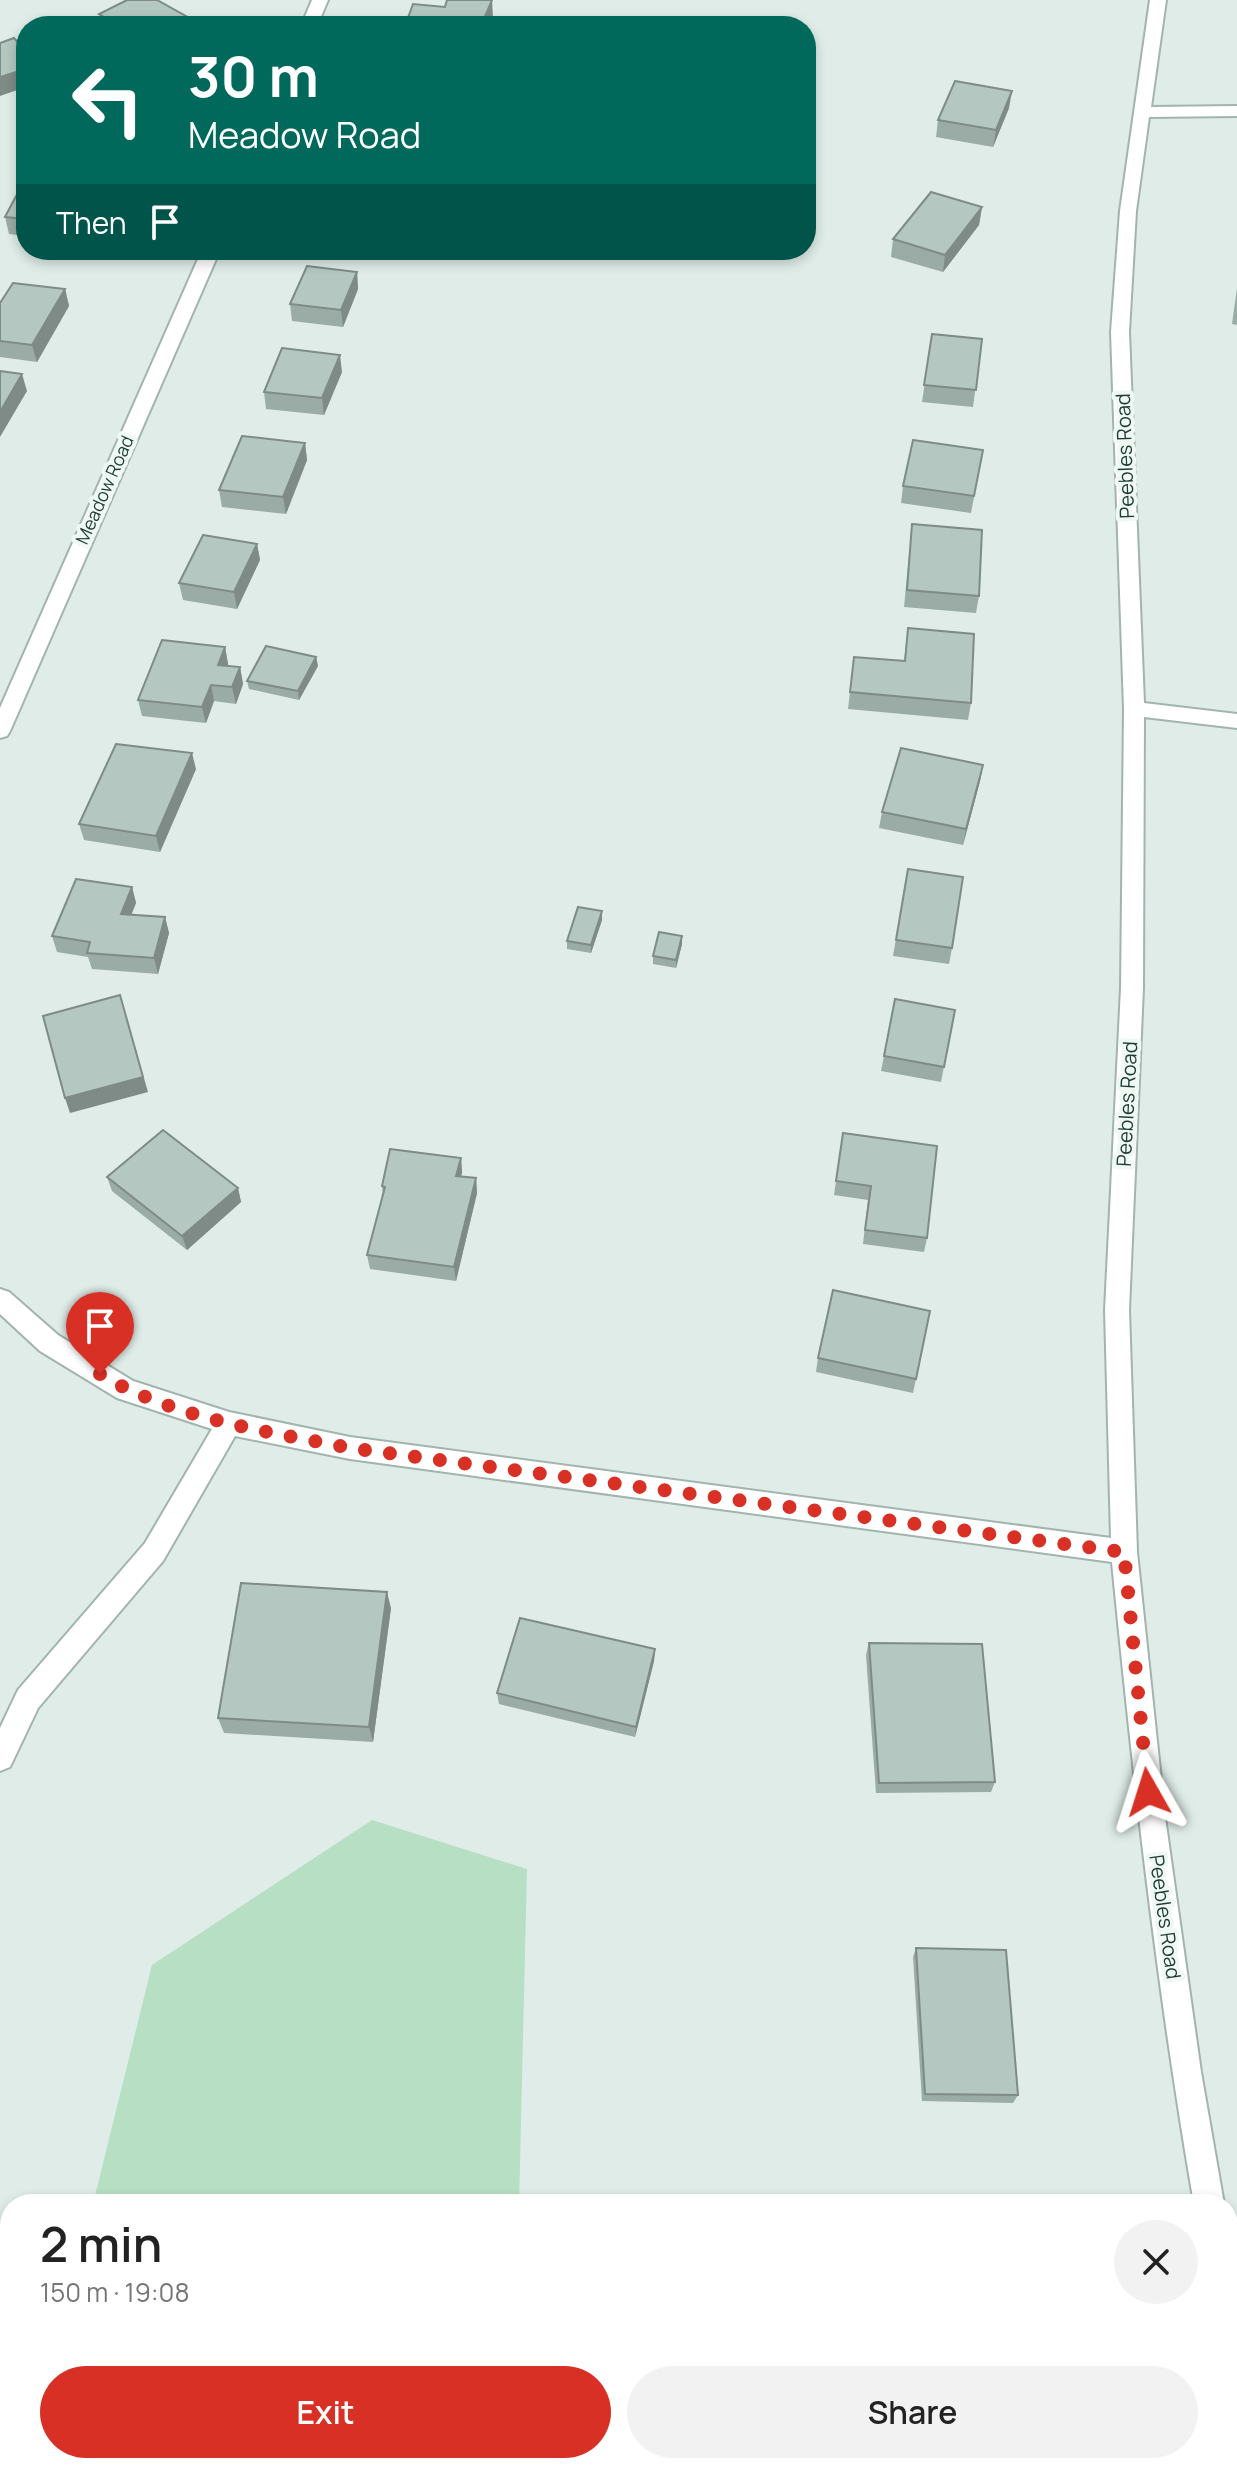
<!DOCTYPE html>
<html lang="en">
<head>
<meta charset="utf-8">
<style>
  :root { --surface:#fff; --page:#f2f2f2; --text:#222; --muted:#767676; --accent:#d93025 }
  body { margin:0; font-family:Manrope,sans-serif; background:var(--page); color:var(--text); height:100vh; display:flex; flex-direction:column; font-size:30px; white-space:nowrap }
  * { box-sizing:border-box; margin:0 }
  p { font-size:26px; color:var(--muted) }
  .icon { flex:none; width:44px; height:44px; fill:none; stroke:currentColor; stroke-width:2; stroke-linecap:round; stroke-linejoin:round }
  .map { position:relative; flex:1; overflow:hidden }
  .details { position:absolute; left:0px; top:2194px; width:1238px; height:280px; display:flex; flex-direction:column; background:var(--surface); border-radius:32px 32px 0 0; box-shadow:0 4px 12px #0003 }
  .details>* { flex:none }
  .top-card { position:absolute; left:16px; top:16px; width:800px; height:244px; border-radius:32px; box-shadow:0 4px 12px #0003; background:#00695c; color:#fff; overflow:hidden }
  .pin { position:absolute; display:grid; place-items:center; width:68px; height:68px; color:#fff; margin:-82px -34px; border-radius:50% 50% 50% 0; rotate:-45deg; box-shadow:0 0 8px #0007 }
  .pin .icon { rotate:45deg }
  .me { position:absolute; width:88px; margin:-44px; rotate:354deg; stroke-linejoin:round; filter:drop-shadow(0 0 6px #0008) }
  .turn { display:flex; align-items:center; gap:28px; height:168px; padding:0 40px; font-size:36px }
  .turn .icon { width:104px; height:104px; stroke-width:2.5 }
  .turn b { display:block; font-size:56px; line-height:68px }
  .then { display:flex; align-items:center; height:76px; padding:0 40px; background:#0003; gap:16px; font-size:30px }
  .round { display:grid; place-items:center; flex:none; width:84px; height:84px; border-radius:42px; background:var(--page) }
  .overview { display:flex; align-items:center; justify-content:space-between; height:136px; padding:0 40px }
  h1 { font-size:48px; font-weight:600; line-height:60px }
  .primary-button { display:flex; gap:16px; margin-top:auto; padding:16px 40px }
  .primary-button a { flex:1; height:92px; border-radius:48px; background:var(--accent); color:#fff; font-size:32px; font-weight:600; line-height:92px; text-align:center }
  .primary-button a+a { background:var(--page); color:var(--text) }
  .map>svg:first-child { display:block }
</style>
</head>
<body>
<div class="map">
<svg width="1237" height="2474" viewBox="0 0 1237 2474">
  <rect width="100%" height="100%" fill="#dfece7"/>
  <!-- green -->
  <g fill="#b6dfc3">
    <polygon points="372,1820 527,1869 519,2204 93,2204 152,1965"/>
    <polygon points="10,2355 10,2464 513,2464 512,2474 0,2474 0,2372"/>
  </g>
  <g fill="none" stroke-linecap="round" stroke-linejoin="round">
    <defs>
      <g id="minor">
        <polygon points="312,0 328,0 317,26 301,26"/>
        <path d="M1150 0H1166L1151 107 1237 106V116L1149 117 1136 211 1129 332 1144 703 1237 714V728L1144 717 1143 988 1129 1310 1137 1552 1165 1817 1201 2072 1224 2204H1194C1157 1991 1133 1777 1112 1562L350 1459 235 1436 163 1561 38 1708 10 1767 0 1771V1728L18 1690 145 1543 212 1429 117 1398 40 1351 0 1314V1289L9 1292 58 1335 133 1381 229 1412 350 1437 1111 1538 1105 1310 1121 988 1124 709 1111 332 1120 211Z"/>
        <polygon points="202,250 220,250 10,731 7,736 0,738 0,708"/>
        <polygon points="1228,2297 1237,2301 1237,2380 1228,2376"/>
      </g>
    </defs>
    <!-- minor casing -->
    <use href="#minor" stroke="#a2b4ae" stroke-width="4"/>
    <!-- minor -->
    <use href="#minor" fill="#fff" fill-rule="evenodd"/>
  </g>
  <!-- wall -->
  <g fill="#9baba5">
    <polygon points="99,14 194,26 102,26"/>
    <polygon points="1009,108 993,147 936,137 938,120"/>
    <polygon points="26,184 26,236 9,234 5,217"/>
    <polygon points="982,207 979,225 943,272 891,257 893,239"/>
    <polygon points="319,250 424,250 422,257 320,252"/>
    <polygon points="357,272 358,289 343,327 292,321 290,304"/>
    <polygon points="1237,288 1237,325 1232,324"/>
    <polygon points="65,289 69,306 37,362 0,357 0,303"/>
    <polygon points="932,334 982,339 973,407 922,402"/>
    <polygon points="342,372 324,415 266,409 264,392"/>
    <polygon points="305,443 307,460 286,514 222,507 219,490"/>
    <polygon points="983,450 971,513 901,503 903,486"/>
    <polygon points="912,524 979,596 976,613 904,607"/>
    <polygon points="257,544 260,560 237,609 183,600 179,583"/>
    <polygon points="908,628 971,703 968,720 848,709 854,657 904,661"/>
    <polygon points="225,647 228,664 227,666 240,667 243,684 236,704 214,701 206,723 142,716 138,700"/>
    <polygon points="316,657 318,666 299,700 249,689 247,681"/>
    <polygon points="983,765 980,781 963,845 879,828 882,812"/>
    <polygon points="196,769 160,852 84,840 79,824"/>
    <polygon points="908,869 952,948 949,964 893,956"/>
    <polygon points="132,887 136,903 131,915 165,917 169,933 158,974 92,969 88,957 57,952 52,936"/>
    <polygon points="602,920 591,953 567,949 567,941"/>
    <polygon points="682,944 676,968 653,964 653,956"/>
    <polygon points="955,1010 941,1082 881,1071 884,1056"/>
    <polygon points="843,1133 927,1238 924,1252 863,1244 868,1200 834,1195"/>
    <polygon points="461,1158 462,1172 461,1177 476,1178 477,1193 456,1281 370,1269 367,1255 383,1195 382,1186"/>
    <polygon points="107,1177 238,1188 241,1202 187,1250 112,1191"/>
    <polygon points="818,1358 916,1379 913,1393 816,1372"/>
    <polygon points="391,1608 373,1742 224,1733 218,1718"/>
    <polygon points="869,1643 995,1782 991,1792 876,1793 866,1655"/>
    <polygon points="655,1649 654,1661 635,1737 499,1704 497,1693"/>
    <polygon points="916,1948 1018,2095 1013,2103 922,2101 913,1957"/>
  </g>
  <!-- shaded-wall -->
  <g fill="#7e8b86">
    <polygon points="492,0 493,17 489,26 481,26"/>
    <polygon points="193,20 194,26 181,26"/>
    <polygon points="26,69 26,87 0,96 0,77"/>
    <polygon points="1012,91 1009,108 993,147 996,130"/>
    <polygon points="982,207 979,225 943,272 945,255"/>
    <polygon points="357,272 358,289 343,327 341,310"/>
    <polygon points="65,289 69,306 37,362 32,345"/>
    <polygon points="340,355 342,372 324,415 322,398"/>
    <polygon points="22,374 27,391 0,437 0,412"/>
    <polygon points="305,443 307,460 286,514 283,497"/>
    <polygon points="257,544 260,560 237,609 234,592"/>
    <polygon points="225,647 228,664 222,682 218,665"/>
    <polygon points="316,657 318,666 299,700 298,691"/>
    <polygon points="240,667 243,684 236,704 232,687"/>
    <polygon points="211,685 214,701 206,723 202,707"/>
    <polygon points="192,753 196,769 160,852 156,836"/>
    <polygon points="983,765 980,781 963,845 966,829"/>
    <polygon points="132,887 136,903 125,930 121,914"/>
    <polygon points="602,911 602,920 591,953 591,945"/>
    <polygon points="165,917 169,933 158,974 154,958"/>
    <polygon points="682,936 682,944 676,968 676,960"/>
    <polygon points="120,995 148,1092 70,1113 65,1098"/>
    <polygon points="461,1158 462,1172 458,1191 456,1176"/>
    <polygon points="476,1178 477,1193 456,1281 454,1267"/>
    <polygon points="238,1188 241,1202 187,1250 182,1236"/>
    <polygon points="387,1592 391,1608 373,1742 369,1727"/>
    <polygon points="655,1649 654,1661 635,1737 636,1727"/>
  </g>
  <!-- building -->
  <g fill="#b4c7c0" stroke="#7e8b86" stroke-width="2">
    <polygon points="127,0 157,0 193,20 181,26 120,26 99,14"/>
    <polygon points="447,0 492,0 481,26 405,26 413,4 445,7"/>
    <polygon points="14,38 26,51 26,69 0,77 0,43"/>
    <polygon points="955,81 1012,91 996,130 938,120"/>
    <polygon points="23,183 26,184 26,219 5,217"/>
    <polygon points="931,192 982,207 945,255 893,239"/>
    <polygon points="307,266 357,272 341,310 290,304"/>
    <polygon points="13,283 65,289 32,345 0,341 0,303"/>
    <polygon points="932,334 982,339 976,390 924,385"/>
    <polygon points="282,348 340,355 322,398 264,392"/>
    <polygon points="0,371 22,374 0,412"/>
    <polygon points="242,436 305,443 283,497 219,490"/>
    <polygon points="913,440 983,450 974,496 903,486"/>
    <polygon points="912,524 982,530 979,596 907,590"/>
    <polygon points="203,535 257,544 234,592 179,583"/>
    <polygon points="908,628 974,634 971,703 850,692 854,657 905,661"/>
    <polygon points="162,640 225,647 218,665 240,667 232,687 211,685 202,707 138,700"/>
    <polygon points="266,646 316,657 298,691 247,681"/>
    <polygon points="116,744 192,753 156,836 79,824"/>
    <polygon points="901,748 983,765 966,829 882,812"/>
    <polygon points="908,869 963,877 952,948 896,940"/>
    <polygon points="76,879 132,887 121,914 165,917 154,958 87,953 90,942 52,936"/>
    <polygon points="578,907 602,911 591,945 567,941"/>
    <polygon points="659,932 682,936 676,960 653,956"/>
    <polygon points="120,995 143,1077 65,1098 43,1016"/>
    <polygon points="895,999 955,1010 944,1067 884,1056"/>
    <polygon points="163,1130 238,1188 182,1236 107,1177"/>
    <polygon points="843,1133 937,1146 927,1238 865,1230 871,1186 836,1181"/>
    <polygon points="390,1149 461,1158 456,1176 476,1178 454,1267 367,1255 385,1187 382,1186"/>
    <polygon points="833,1290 930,1311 916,1379 818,1358"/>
    <polygon points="241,1583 387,1592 369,1727 218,1718"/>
    <polygon points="520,1618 655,1649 636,1727 497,1693"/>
    <polygon points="869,1643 982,1644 995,1782 879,1783"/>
    <polygon points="916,1948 1006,1950 1018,2095 925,2094"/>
  </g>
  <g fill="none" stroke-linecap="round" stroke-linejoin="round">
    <!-- route -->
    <path stroke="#d93025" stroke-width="14" stroke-dasharray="0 25.2" d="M100 1374C172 1418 269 1432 350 1448L1124 1552 1148 1792"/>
  </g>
  <g text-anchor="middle" stroke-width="8" stroke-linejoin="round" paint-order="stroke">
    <!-- far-street labels -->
    <g font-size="18" fill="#1f3d36" stroke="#f0f8f4">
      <text transform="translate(105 490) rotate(-66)" y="6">Meadow Road</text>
    </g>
    <!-- street labels -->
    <g font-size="20" fill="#1f3d36" stroke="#f0f8f4">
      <text transform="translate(1125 456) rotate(-92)" y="7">Peebles Road</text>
      <text transform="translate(1127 1104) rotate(-87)" y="7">Peebles Road</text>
      <text transform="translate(1165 1917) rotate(82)" y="7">Peebles Road</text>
    </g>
  </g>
</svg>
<div class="pin" style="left:100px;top:1374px;background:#d93025"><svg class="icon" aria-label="arrive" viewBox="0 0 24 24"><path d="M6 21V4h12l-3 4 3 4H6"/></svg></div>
<svg class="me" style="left:1148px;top:1792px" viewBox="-20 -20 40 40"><path d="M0-17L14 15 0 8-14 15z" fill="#d93025" stroke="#fff" stroke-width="4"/></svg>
<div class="top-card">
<div class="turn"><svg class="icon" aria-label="left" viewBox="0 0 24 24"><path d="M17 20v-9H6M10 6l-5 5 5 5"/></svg><div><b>30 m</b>Meadow Road</div></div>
<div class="then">Then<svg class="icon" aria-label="arrive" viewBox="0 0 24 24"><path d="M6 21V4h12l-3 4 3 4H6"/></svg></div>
</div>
<section class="details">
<div class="overview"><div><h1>2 min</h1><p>150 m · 19:08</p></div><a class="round"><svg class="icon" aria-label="close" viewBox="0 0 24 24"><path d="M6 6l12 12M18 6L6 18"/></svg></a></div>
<div class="primary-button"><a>Exit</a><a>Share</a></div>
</section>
</div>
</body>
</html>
